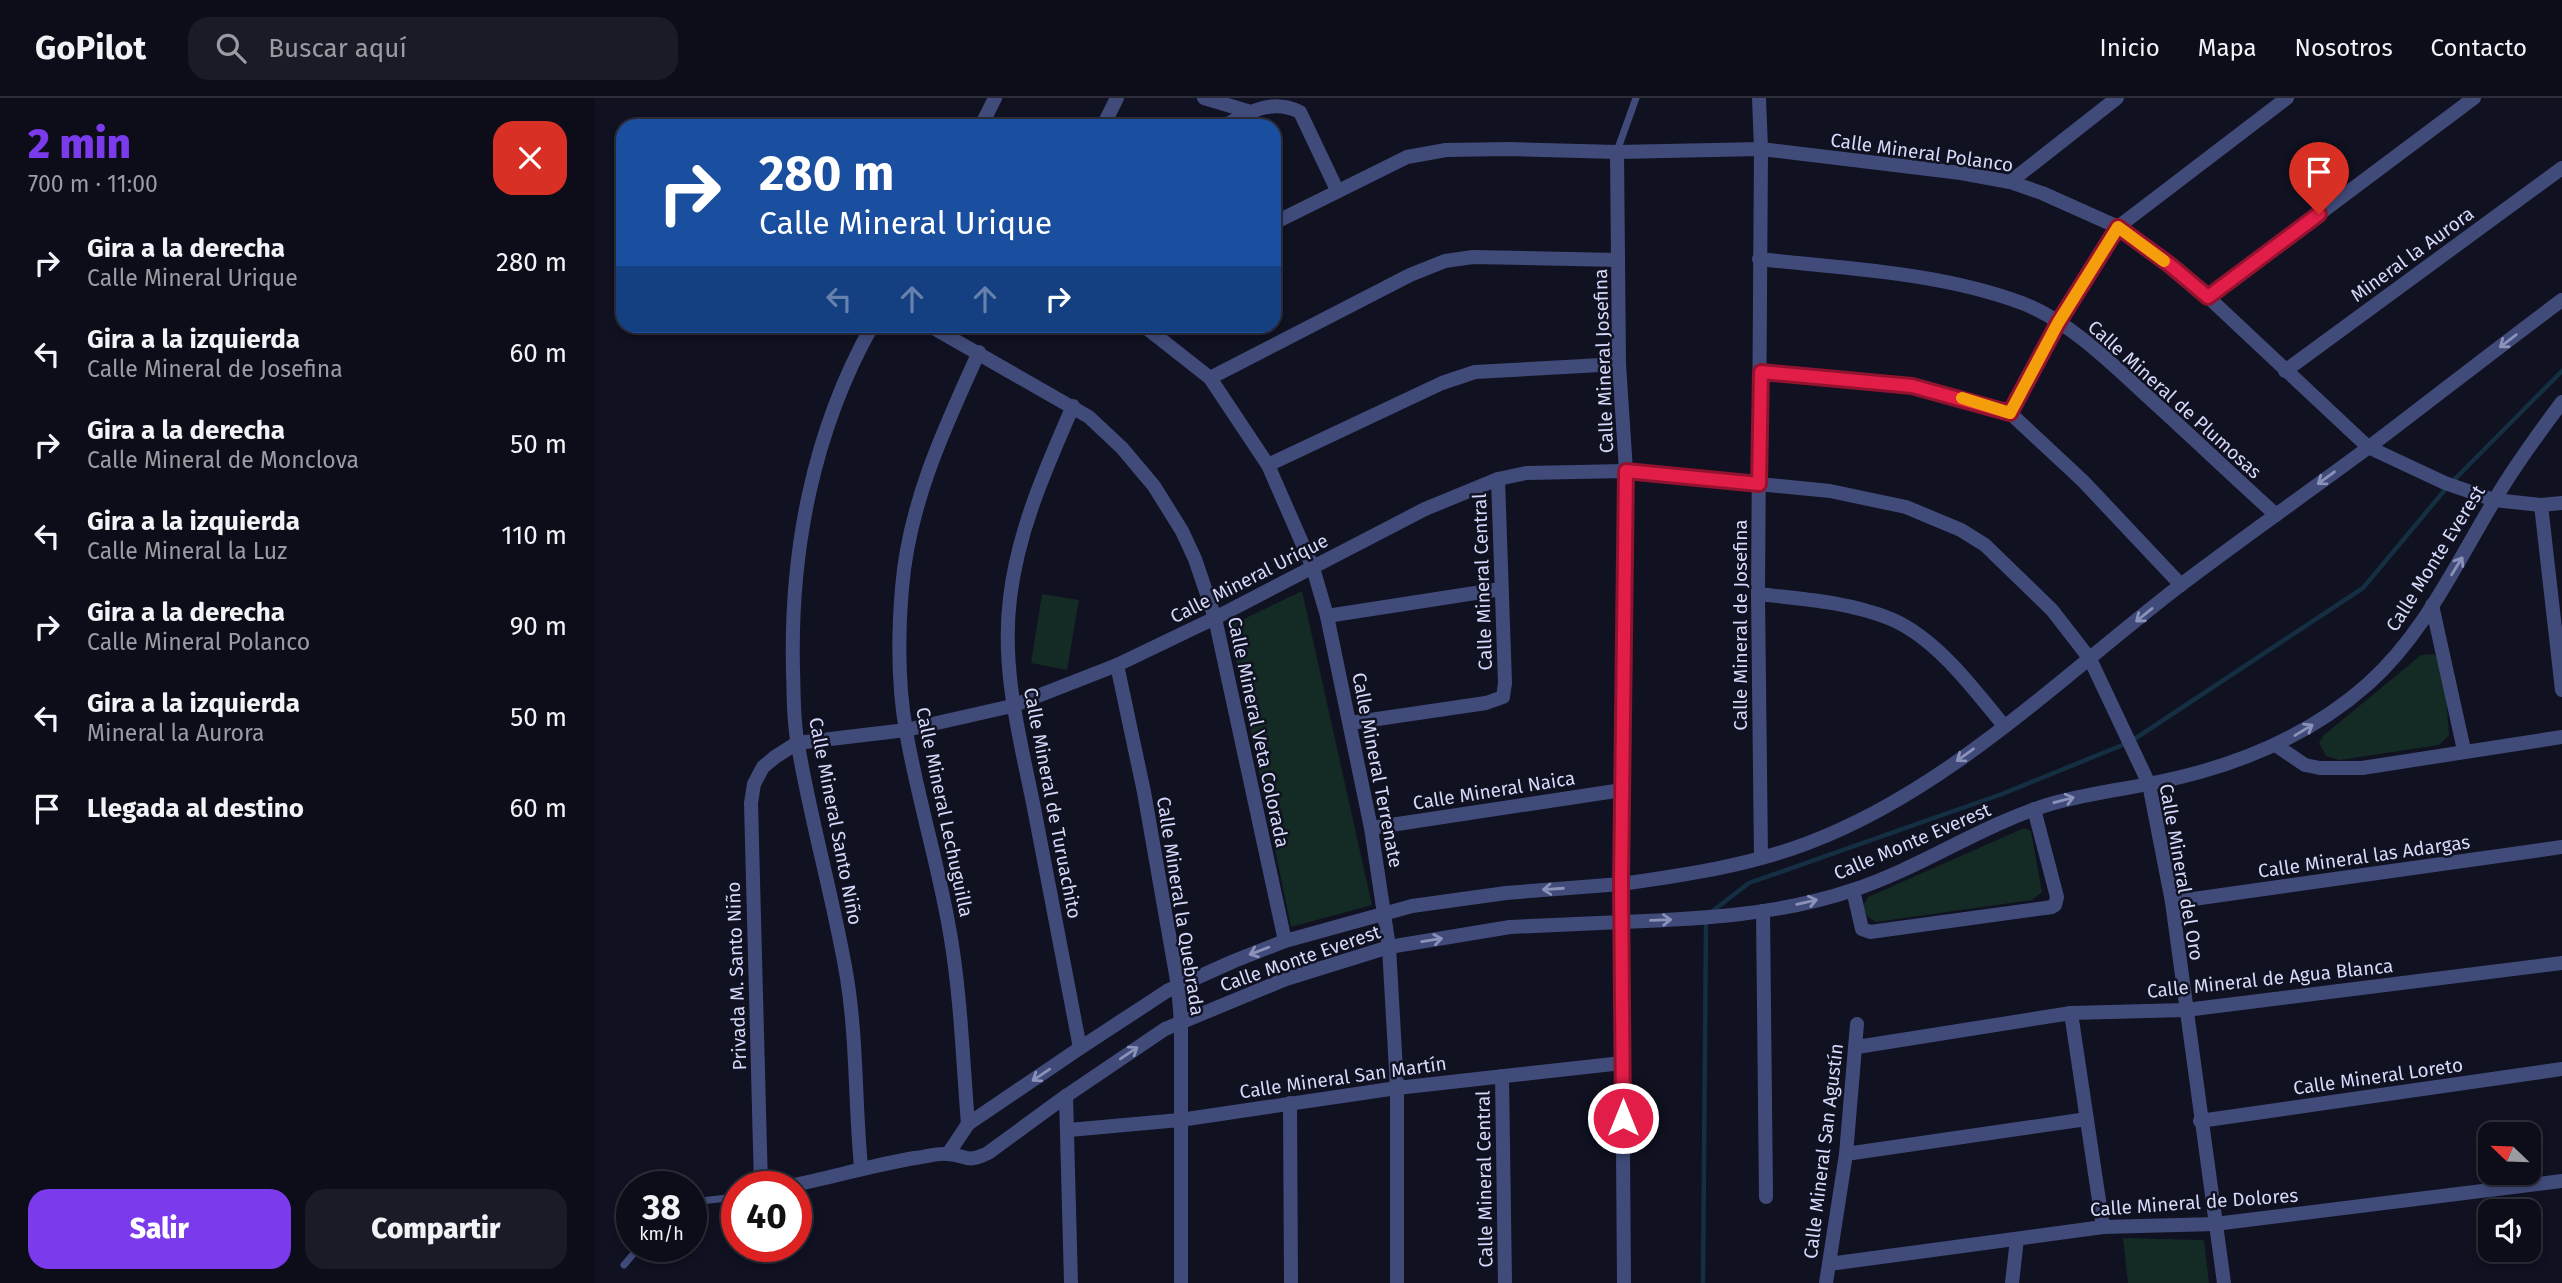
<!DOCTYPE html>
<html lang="es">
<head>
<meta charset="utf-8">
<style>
  :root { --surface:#0c0d19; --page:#1a1b26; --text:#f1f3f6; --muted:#9a9ca2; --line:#2c2d38; --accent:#7c3aed }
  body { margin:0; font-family:"Fira Sans",sans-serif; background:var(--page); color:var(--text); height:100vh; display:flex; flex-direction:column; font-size:26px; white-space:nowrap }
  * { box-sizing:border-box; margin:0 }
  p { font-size:23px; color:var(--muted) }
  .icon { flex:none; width:38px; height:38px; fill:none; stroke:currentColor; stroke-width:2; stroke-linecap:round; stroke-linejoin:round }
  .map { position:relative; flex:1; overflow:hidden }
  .side { display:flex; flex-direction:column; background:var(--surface); width:595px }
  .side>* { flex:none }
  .guide { position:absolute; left:21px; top:21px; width:665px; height:214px; border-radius:21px; box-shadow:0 4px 10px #0003,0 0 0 2px var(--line); background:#1a4fa0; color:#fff; overflow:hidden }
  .needle { width:46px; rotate:293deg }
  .buttons { position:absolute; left:1883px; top:1024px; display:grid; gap:14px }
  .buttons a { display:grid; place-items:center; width:63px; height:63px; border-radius:14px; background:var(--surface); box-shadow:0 4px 10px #0003,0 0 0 2px var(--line); font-size:35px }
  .speed { position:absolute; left:21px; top:1073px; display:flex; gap:14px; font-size:35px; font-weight:700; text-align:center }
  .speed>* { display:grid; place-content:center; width:91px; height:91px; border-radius:50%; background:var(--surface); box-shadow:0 4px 10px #0003,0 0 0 2px var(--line); line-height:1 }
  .speed small { font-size:18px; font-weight:400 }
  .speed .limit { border:10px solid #d22; background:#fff; color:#111 }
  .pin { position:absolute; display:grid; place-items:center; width:60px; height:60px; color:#fff; margin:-72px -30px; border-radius:50% 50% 50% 0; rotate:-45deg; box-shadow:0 0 7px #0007 }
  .pin .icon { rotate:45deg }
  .me { position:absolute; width:77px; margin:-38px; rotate:0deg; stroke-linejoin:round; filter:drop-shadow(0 0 5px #0008) }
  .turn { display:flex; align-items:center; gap:24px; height:147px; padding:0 28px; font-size:32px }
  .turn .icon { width:91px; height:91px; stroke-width:2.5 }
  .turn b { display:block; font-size:49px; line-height:60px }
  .lanes { display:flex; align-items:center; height:66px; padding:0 28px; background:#0003; justify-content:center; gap:35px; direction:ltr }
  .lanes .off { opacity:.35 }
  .round { display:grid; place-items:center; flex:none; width:74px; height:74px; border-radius:21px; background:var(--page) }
  .headline { display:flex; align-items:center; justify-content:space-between; height:119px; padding:0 28px }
  h1 { font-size:42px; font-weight:800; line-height:52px; color:var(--accent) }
  .action { display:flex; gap:14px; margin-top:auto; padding:14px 28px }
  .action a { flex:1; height:80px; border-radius:21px; background:var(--accent); color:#fff; font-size:28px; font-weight:800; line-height:80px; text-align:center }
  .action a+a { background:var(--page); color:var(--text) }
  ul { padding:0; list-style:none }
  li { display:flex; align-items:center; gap:21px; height:91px; padding:0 28px }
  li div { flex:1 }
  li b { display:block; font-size:26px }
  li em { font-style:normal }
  header { display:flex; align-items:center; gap:42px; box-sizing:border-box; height:98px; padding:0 35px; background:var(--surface); border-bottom:2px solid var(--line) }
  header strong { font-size:33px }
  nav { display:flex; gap:38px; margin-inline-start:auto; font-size:24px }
  .search { width:490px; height:63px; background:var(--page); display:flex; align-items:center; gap:18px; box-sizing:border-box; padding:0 24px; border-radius:21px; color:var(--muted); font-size:26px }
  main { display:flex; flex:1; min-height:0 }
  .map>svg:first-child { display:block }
</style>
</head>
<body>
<header>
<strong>GoPilot</strong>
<div class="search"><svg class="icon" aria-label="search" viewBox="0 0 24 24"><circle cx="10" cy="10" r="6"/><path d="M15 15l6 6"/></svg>Buscar aquí</div>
<nav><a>Inicio</a><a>Mapa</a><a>Nosotros</a><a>Contacto</a></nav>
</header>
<main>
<section class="side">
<div class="headline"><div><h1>2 min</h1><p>700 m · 11:00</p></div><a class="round" style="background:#d93025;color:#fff"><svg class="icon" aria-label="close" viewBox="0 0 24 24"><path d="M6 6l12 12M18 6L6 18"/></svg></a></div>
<ul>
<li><svg class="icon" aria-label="right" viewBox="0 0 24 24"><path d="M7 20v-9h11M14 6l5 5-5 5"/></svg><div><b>Gira a la derecha</b><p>Calle Mineral Urique</p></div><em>280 m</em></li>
<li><svg class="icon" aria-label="left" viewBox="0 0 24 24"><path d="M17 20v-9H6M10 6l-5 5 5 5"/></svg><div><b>Gira a la izquierda</b><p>Calle Mineral de Josefina</p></div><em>60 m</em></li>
<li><svg class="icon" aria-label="right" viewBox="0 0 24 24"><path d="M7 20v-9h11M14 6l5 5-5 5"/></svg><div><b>Gira a la derecha</b><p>Calle Mineral de Monclova</p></div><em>50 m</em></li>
<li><svg class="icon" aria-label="left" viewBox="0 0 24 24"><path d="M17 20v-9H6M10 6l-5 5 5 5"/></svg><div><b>Gira a la izquierda</b><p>Calle Mineral la Luz</p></div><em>110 m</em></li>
<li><svg class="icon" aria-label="right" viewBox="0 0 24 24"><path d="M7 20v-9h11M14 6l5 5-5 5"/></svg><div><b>Gira a la derecha</b><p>Calle Mineral Polanco</p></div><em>90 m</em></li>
<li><svg class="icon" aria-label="left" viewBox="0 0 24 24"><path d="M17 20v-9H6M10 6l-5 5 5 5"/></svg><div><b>Gira a la izquierda</b><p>Mineral la Aurora</p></div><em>50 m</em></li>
<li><svg class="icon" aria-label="arrive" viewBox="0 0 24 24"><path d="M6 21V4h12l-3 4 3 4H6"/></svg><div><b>Llegada al destino</b></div><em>60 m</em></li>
</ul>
<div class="action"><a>Salir</a><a>Compartir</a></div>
</section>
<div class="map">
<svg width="1967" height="1185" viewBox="0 0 1967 1185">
  <rect width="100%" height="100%" fill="#101121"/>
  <!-- green -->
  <g fill="#142a24">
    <polygon points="707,493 777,807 696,829 634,528"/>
    <polygon points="447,496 484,502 472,572 436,565"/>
    <polygon points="1840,556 1849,569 1854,637 1844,647 1745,662 1731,658 1724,645 1729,637 1826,557"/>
    <polygon points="1429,730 1436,733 1447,794 1437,802 1281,824 1272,818 1268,808 1273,799"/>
    <polygon points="1528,1140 1609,1142 1614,1185 1533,1185"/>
  </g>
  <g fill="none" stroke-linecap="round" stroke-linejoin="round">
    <!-- stream -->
    <g stroke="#142f41" stroke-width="4.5">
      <polyline points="1115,815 1154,785 1407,696 1535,644 1768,490 1854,387 1967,273"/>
      <polyline points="1108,1185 1111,822"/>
    </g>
    <!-- service -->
    <g stroke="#414b7a" stroke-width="7">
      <polyline points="1022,53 1041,0"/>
      <polyline points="96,1104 142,1099"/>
      <polyline points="29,1167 45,1148"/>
    </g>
    <!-- minor -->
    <g stroke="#414b7a" stroke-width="14">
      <polyline points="609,0 656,14"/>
      <polyline points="1164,0 1166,51 1163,496 1166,760"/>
      <polyline points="386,28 400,0"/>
      <polyline points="508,28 522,0"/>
      <path d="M629 28C655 14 676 0 705 14L742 92"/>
      <polyline points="1415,84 1522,0"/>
      <polyline points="679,125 812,59 851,52 914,51 1022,54 1166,51 1366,75 1415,84 1447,95 1523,129 1575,167 1613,199 1773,349 1850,385 1899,402 1946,407 1967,405"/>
      <path d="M1164 161C1252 171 1344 174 1427 205 1474 223 1515 264 1551 297 1595 337 1637 377 1681 417"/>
      <polyline points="1613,199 1879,0"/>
      <polyline points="335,228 494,319 527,350 559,388 587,433 600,461 620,520 690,843"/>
      <polyline points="549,228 615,280 673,367 718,470 732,518 776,730 794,849 802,990 802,1185"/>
      <polyline points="1690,273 1967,70"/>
      <polyline points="1166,274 1317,288 1415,315 1488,383 1586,487"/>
      <polyline points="615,280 815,177 850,163 878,159 1023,162"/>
      <path d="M478 308C451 370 423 432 415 500 406 572 425 640 439 710 455 790 470 870 485 950"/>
      <polyline points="1415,315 1463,225 1523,129 1692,0"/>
      <polyline points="673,367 847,285 880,274 1024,266"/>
      <polyline points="1946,407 1967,592"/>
      <path d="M1163 496C1208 501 1254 504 1296 521 1341 540 1379 591 1409 628"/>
      <polyline points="1837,507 1869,652"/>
      <polyline points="732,518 906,491"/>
      <polyline points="522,567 549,694 583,888 586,924 586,1185"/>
      <polyline points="755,625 891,605 908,599 910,585 903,381"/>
      <polyline points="1682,648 1710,667 1725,670 1767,670 1967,639"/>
      <polyline points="776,730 1027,692"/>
      <polyline points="1258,792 1267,831 1275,834 1457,809 1460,807 1462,799 1439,711"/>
      <polyline points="1577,804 1967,749"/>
      <polyline points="1168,813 1171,1099"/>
      <polyline points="1476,915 1508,1129"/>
      <polyline points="1262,949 1476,915 1591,912 1967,865"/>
      <polyline points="907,978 910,1185"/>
      <polyline points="471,998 476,1185"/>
      <polyline points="695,1005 696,1185"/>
      <polyline points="1605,1023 1967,971"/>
      <path d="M373 1026C368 965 366 902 356 841 345 771 323 703 311 633 303 587 303 537 307 490 314 405 349 331 384 254"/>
      <polyline points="474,1032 585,1022 802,990 1027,965"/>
      <polyline points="353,1056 373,1026 485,950 572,893 639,863 690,843 817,808 911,795 1026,786 1031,373 1024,266 1022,54"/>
      <polyline points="1251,1056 1492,1021"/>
      <path d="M266 1069C260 1006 262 943 252 880 239 802 216 725 203 647 198 623 199 598 198 573 195 453 218 333 277 228"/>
      <polyline points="166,1088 156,705 159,686 168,669 180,659 202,645 311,632 417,608 522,567 620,520 830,411 903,381 931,375 1031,373 1235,393 1311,409 1366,432 1390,447 1457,512 1495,561 1554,686 1577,804 1629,1185"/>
      <path d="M194 1088C236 1080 277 1067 320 1060 330 1059 342 1055 352 1056 373 1057 370 1066 393 1055L471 998 570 931 691 881 794 849 915 829 1027 824"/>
      <polyline points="1234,1166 1508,1129 1620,1126 1967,1083"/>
      <polyline points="1231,1185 1251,1056 1262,926"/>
      <polyline points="1417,1185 1422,1141"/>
    </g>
    <!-- tertiary -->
    <g stroke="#414b7a" stroke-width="14">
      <path d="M1027 824C1104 821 1184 817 1258 792 1325 770 1385 728 1452 707 1485 697 1519 693 1553 686 1634 671 1711 641 1773 586 1829 536 1861 466 1899 403 1919 369 1943 336 1967 304"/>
      <path d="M1029 1185 1026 786C1089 777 1153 768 1213 745 1354 692 1469 576 1587 486 1649 439 1712 395 1774 349 1839 300 1902 250 1967 202"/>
    </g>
  </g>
  <!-- one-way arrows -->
  <defs><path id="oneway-shaft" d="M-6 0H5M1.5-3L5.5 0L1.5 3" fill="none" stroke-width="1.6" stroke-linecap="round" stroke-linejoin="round" transform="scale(1.75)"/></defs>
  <g stroke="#8b92ba">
    <use href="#oneway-shaft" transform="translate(1913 243) rotate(143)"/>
    <use href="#oneway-shaft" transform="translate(1731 380) rotate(144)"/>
    <use href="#oneway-shaft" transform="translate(1862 468) rotate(-58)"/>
    <use href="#oneway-shaft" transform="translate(1549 517) rotate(141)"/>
    <use href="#oneway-shaft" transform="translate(1709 632) rotate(-31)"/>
    <use href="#oneway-shaft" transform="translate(1370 657) rotate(144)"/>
    <use href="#oneway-shaft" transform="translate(1469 702) rotate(-15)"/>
    <use href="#oneway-shaft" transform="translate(958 791) rotate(176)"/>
    <use href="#oneway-shaft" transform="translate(1212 804) rotate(-13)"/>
    <use href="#oneway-shaft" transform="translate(1066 822) rotate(-2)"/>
    <use href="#oneway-shaft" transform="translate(837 842) rotate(-9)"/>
    <use href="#oneway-shaft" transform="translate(664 853) rotate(159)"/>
    <use href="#oneway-shaft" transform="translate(534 955) rotate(-34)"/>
    <use href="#oneway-shaft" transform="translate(446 977) rotate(146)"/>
  </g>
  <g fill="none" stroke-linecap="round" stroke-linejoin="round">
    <defs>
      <polyline id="route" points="1028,1020 1026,786 1031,373 1164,386 1166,274 1317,288 1415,315 1463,225 1523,129 1575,167 1613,199 1724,116"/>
    </defs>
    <!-- route casing -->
    <use href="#route" stroke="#92132f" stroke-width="18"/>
    <!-- route -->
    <use href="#route" stroke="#e11d48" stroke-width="12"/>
    <!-- slow -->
    <polyline stroke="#f59e0b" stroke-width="12" points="1367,300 1415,315 1463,225 1523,129 1569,163"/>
  </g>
  <g text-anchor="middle" stroke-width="5" stroke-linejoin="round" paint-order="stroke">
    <!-- street labels -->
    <g font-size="19" fill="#d5d9fa" stroke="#101121">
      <text transform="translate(1327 54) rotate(8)" y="7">Calle Mineral Polanco</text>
      <text transform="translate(1817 156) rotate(-36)" y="7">Mineral la Aurora</text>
      <text transform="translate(1008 263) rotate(-92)" y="7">Calle Mineral Josefina</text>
      <text transform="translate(1580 301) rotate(42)" y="7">Calle Mineral de Plumosas</text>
      <text transform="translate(1840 460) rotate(-58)" y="7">Calle Monte Everest</text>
      <text transform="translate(654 480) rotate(-27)" y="7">Calle Mineral Urique</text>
      <text transform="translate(887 484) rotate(-92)" y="7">Calle Mineral Central</text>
      <text transform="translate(1145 527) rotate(-90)" y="7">Calle Mineral de Josefina</text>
      <text transform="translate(664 634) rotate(78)" y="7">Calle Mineral Veta Colorada</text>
      <text transform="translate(783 672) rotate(79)" y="7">Calle Mineral Terrenate</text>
      <text transform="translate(899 692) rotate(-9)" y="7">Calle Mineral Naica</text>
      <text transform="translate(458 705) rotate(79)" y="7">Calle Mineral de Turuachito</text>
      <text transform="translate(350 714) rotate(78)" y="7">Calle Mineral Lechuguilla</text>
      <text transform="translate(241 723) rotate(79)" y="7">Calle Mineral Santo Niño</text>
      <text transform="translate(1317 743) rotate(-23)" y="7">Calle Monte Everest</text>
      <text transform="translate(1769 758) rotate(-8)" y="7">Calle Mineral las Adargas</text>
      <text transform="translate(1587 774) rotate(80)" y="7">Calle Mineral del Oro</text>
      <text transform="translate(586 808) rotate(81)" y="7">Calle Mineral la Quebrada</text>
      <text transform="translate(705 860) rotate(-19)" y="7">Calle Monte Everest</text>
      <text transform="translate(141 878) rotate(-92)" y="7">Privada M. Santo Niño</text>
      <text transform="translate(1675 880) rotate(-6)" y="7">Calle Mineral de Agua Blanca</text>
      <text transform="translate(1783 978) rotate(-8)" y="7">Calle Mineral Loreto</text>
      <text transform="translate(748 979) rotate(-8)" y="7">Calle Mineral San Martín</text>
      <text transform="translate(1228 1053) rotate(-83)" y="7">Calle Mineral San Agustín</text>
      <text transform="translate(889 1081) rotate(-91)" y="7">Calle Mineral Central</text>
      <text transform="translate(1599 1104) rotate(-4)" y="7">Calle Mineral de Dolores</text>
    </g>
  </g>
</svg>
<div class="buttons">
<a><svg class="needle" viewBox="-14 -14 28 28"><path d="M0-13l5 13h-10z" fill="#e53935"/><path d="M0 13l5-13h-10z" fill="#9a9ca2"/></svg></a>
<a><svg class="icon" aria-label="sound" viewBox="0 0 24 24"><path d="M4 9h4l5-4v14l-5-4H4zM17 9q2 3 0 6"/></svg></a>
</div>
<div class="speed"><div>38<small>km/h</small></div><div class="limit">40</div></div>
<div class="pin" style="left:1724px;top:116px;background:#d93025"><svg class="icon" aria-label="arrive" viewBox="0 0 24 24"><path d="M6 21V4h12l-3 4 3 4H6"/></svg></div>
<svg class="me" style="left:1028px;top:1020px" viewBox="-20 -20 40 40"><circle r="17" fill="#e11d48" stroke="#fff" stroke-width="3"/><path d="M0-11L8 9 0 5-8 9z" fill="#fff"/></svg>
<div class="guide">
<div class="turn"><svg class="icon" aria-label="right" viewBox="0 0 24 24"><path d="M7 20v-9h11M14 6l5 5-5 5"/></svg><div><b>280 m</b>Calle Mineral Urique</div></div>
<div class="lanes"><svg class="icon off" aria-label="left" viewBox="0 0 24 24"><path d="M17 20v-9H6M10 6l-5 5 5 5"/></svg><svg class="icon off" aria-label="ahead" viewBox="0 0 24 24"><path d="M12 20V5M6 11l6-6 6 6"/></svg><svg class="icon off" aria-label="ahead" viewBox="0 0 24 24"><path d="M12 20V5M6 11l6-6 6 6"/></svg><svg class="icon" aria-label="right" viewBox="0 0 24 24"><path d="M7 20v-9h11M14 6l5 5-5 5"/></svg></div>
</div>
</div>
</main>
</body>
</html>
